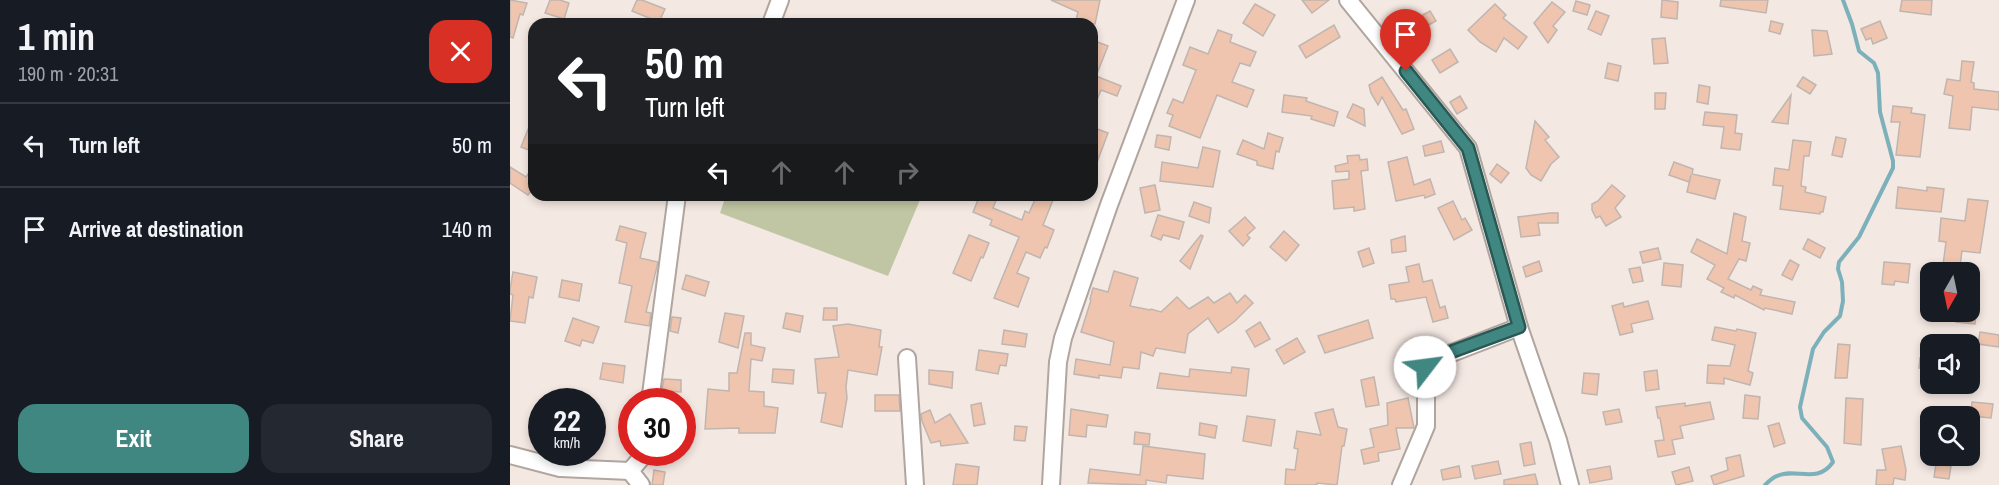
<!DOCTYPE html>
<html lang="en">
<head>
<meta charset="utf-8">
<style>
  :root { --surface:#171b24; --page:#242831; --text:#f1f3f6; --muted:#9ea1a6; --line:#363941; --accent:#408782 }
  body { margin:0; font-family:"Archivo Narrow",sans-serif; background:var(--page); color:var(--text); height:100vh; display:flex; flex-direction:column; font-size:22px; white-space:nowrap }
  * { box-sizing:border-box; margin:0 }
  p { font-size:20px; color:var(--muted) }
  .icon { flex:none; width:33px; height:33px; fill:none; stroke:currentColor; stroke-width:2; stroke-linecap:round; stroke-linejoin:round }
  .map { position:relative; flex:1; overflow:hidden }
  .side { display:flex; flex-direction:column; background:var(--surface); width:510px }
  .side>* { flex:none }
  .hud { position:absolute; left:18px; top:18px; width:570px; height:183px; border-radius:18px; box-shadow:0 3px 9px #0003; background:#202124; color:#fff; overflow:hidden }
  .needle { width:39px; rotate:189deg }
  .controls { position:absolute; left:1410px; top:262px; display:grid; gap:12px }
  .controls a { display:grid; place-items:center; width:60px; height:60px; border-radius:12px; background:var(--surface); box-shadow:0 3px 9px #0003; font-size:30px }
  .speed { position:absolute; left:18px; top:388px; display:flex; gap:12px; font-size:30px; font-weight:700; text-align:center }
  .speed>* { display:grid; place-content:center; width:78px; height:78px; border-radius:50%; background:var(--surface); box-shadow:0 3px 9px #0003; line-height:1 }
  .speed small { font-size:15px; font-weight:400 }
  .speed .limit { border:9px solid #d22; background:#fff; color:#111 }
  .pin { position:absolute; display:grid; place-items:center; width:51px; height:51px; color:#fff; margin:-62px -26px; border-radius:50% 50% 50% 0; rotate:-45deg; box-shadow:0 0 6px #0007 }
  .pin .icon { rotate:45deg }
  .me { position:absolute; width:66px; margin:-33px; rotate:60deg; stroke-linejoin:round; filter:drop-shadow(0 0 4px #0008) }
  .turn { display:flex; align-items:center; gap:21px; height:126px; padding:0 18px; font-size:27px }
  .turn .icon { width:78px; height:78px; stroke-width:2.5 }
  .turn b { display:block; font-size:42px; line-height:51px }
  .lanes { display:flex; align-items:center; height:57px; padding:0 18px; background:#0003; justify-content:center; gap:30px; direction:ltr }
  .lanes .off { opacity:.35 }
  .round { display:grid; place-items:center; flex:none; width:63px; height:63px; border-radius:18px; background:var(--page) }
  .summary { display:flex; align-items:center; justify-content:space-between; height:102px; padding:0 18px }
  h1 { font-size:36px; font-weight:800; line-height:45px }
  .primary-button { display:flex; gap:12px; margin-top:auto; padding:12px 18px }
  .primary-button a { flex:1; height:69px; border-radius:18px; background:var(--accent); color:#fff; font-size:24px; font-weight:800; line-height:69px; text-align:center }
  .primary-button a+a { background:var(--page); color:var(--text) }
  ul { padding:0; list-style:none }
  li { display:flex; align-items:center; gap:18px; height:84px; padding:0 18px; border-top:2px solid var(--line) }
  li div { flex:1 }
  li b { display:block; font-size:22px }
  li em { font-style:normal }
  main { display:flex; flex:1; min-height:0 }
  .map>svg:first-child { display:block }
</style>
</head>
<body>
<main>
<section class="side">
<div class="summary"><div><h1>1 min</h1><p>190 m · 20:31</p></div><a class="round" style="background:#d93025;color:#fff"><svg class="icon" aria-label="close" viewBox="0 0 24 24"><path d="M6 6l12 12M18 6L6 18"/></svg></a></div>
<ul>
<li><svg class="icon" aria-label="left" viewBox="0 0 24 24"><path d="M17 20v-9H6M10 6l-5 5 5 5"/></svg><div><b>Turn left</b></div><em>50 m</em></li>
<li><svg class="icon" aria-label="arrive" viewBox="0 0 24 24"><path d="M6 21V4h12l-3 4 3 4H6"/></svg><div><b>Arrive at destination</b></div><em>140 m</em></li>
</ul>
<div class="primary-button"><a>Exit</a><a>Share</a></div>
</section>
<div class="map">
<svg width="1489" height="485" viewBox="0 0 1489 485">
  <rect width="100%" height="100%" fill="#f4e8e2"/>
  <!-- park -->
  <polygon fill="#c0c5a3" points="216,195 412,195 378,276 210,213"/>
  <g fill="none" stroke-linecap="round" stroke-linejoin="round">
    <!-- stream -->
    <path stroke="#7cb1bb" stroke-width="4" d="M1255 485C1258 482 1263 477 1267 476 1286 467 1307 485 1323 462L1317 447 1292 418 1290 407 1303 349 1314 332 1330 316 1333 301 1332 282 1328 269 1329 262 1349 237 1383 168V161L1370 112 1368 73 1364 63 1349 51 1342 24 1333 0"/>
  </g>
  <!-- building -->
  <g fill="#efc5af" stroke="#c0b5af" stroke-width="1.5">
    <polygon points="0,0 17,3 13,15 10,14 3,38 0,37"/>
    <polygon points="40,0 50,0 59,3 54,19 35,13"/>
    <polygon points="127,0 132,0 155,9 149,22 122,11"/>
    <polygon points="541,0 590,0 585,24 565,24 568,12"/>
    <polygon points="792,0 819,0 802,13"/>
    <polygon points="1152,0 1168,2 1167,19 1151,17"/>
    <polygon points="1211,0 1258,0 1256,13 1210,6"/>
    <polygon points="1392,0 1422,0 1421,15 1390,11"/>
    <polygon points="1066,1 1080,5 1077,15 1063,11"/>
    <polygon points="1042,2 1055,12 1043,26 1047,30 1038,43 1024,23"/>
    <polygon points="745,4 765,15 753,36 733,23"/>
    <polygon points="985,4 996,15 993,18 1017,37 1008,49 994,38 986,52 970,42 958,30"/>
    <polygon points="920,11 926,21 913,28 907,18"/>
    <polygon points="1086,11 1099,16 1091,35 1078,29"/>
    <polygon points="906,21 912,31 898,40 891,31"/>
    <polygon points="1261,21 1273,24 1270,34 1259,31"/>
    <polygon points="1370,21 1377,38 1363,44 1361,38 1356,40 1351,29"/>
    <polygon points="824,25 830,37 796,58 789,46"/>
    <polygon points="708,30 722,35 720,42 746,52 740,66 730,63 722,82 744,90 737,107 707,95 690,138 659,126 663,115 657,113 663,99 673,103 686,70 673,65 680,47 698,54"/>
    <polygon points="1302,30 1317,31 1322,54 1304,56"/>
    <polygon points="1155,38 1158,63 1144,64 1142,39"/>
    <polygon points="582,40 598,46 586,76 611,86 607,96 591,90 582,112"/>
    <polygon points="940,49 948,62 930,73 922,60"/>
    <polygon points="1452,61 1464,62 1461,82 1464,83 1464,89 1489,92 1489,110 1462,107 1460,130 1439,128 1443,96 1434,94 1437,79 1450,81"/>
    <polygon points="1098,63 1111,66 1108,81 1095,78"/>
    <polygon points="872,77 893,110 896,109 904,129 892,134 872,97 868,105 861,93 859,85"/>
    <polygon points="1293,77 1306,85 1300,94 1287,86"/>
    <polygon points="1189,85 1200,87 1198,104 1187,102"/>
    <polygon points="1145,93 1156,93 1155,109 1145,109"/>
    <polygon points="774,95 797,98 796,101 828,112 824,126 801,119 802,116 772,112"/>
    <polygon points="1281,95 1278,124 1262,122"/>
    <polygon points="950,96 957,108 947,114 940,102"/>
    <polygon points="843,104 854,109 855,126 837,117"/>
    <polygon points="1383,106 1402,108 1401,113 1415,115 1410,157 1386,155 1390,122 1381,122"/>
    <polygon points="1195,112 1227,115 1225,133 1232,134 1230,150 1211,148 1214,127 1193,125"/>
    <polygon points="23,117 24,117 24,152 11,147"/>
    <polygon points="1025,121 1039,137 1035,140 1049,157 1041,164 1031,181 1021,175 1016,168"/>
    <polygon points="582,127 598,133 583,173 582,173"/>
    <polygon points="758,133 773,138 769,152 766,151 763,169 747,165 747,161 727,154 733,140 754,149"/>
    <polygon points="647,135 661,137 659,150 645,147"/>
    <polygon points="1326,137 1336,139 1332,157 1322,155"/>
    <polygon points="1283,140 1301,142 1299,156 1294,156 1291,186 1296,187 1295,192 1316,197 1313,212 1310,212 1310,214 1270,209 1273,186 1263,185 1265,168 1279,170"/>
    <polygon points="931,141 934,152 915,156 913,146"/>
    <polygon points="693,147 710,151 703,187 650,181 652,162 688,168"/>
    <polygon points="849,155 850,160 857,159 858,170 851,171 855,209 844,211 844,207 824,209 822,181 839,179 839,171 826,172 825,166 838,163 837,156"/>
    <polygon points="897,157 904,185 920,179 925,194 915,198 914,195 886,201 878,162"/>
    <polygon points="1164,162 1183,169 1182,174 1210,180 1205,199 1177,192 1181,175 1179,182 1159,175"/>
    <polygon points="987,164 999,173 991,183 980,174"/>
    <polygon points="24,165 24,187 18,195 0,183 0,167 16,177"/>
    <polygon points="645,185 650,210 635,213 630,188"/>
    <polygon points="1102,185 1115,196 1105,208 1111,217 1096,226 1090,216 1086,218 1082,210 1082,204 1088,201"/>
    <polygon points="1388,187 1417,191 1417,187 1434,189 1431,212 1386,208"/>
    <polygon points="470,195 488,195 483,208 512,220 515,211 519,213 527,195 545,195 533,225 544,230 537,248 535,247 530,258 516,252 507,273 519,278 508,307 484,298 509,237 480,225 482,220 463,212"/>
    <polygon points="1458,199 1478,201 1470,253 1452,251 1449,273 1432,273 1436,242 1429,241 1431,218 1455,221"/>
    <polygon points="943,201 952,220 955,218 962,230 944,240 928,208"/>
    <polygon points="684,202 701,208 699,223 679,216"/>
    <polygon points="1040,213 1048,213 1048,223 1028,223 1030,235 1011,237 1008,217"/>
    <polygon points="1224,213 1236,217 1232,241 1240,243 1236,261 1229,259 1218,279 1241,290 1243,286 1252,290 1250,295 1285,302 1282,314 1255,308 1254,310 1225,295 1224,298 1211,292 1214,288 1197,279 1205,265 1181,252 1187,239 1217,254"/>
    <polygon points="648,215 674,222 669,239 653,235 651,240 641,236"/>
    <polygon points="735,217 745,228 737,235 740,238 733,246 719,231"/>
    <polygon points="110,226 136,233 130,258 148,262 136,312 141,313 139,326 115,322 122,286 109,283 117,243 106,240"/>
    <polygon points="774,231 789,245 776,261 760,247"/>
    <polygon points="459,235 479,243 473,258 471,257 461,281 443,273"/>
    <polygon points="691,235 693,236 680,269 670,261"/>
    <polygon points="895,236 896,251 882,253 881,240"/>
    <polygon points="1298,239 1315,248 1310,258 1293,249"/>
    <polygon points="859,248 864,263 853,267 848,252"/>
    <polygon points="1148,248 1151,259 1133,263 1130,252"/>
    <polygon points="1280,260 1289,265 1282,280 1272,275"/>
    <polygon points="1029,261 1032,271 1016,277 1013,267"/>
    <polygon points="1374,262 1400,264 1398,283 1385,281 1384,285 1372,284"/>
    <polygon points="1154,263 1173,265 1171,287 1152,285"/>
    <polygon points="909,264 913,282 922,280 930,308 935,306 938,318 923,322 916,297 886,302 885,299 881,299 879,285 899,282 896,267"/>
    <polygon points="1130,267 1133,281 1123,283 1119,269"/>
    <polygon points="604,271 628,278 620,306 640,310 641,309 651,312 667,297 679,309 698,297 704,303 720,293 727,303 735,295 743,303 725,321 708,333 698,318 678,334 675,353 646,348 643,356 631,352 629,369 613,367 611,378 589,375 589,378 564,374 566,359 600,365 604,342 571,332 581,300 580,299 583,288 598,292"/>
    <polygon points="3,272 27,277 23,298 19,297 15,323 0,321 3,295 0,294 0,290"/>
    <polygon points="176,275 199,282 195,296 172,289"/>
    <polygon points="52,280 72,284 69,301 49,297"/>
    <polygon points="1138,301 1143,319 1121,324 1123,332 1110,335 1102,306 1113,303 1114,307"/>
    <polygon points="314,308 327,308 327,320 313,320"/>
    <polygon points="1447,312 1466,312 1465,324 1446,322"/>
    <polygon points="215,313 234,316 228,348 209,342"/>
    <polygon points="276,313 293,316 290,332 273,328"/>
    <polygon points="162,317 171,318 168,333 160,331"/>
    <polygon points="63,318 89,327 83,343 72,340 70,346 55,341"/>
    <polygon points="858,320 863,338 815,353 808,336"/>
    <polygon points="750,322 760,339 745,347 736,331"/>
    <polygon points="338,324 371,330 369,347 372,347 367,375 338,370 336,387 337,398 332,427 311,422 316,393 308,393 305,359 329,357 323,326"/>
    <polygon points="1205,327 1226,331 1227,329 1246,333 1238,371 1243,373 1240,385 1214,378 1214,384 1197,383 1198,365 1220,366 1225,345 1202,340"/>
    <polygon points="494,330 517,334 515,347 492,344"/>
    <polygon points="1470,332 1489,335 1489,347 1468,344"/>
    <polygon points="235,333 241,333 241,345 255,348 252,361 241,359 239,391 254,392 254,406 268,408 265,433 229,433 229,428 195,429 198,389 219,391 219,373 227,373"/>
    <polygon points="787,338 795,352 774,364 766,350"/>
    <polygon points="1328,344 1340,345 1337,378 1325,378"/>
    <polygon points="469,350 498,354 496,366 490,365 488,374 466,370"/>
    <polygon points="1410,358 1420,358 1420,369 1409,368"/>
    <polygon points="93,363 115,366 113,383 90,379"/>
    <polygon points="722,367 739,369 736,396 647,388 650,373 679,377 680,369 721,373"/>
    <polygon points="263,369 284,370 283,384 262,382"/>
    <polygon points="419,370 443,372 442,388 419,384"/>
    <polygon points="1147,370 1149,389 1136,391 1134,372"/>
    <polygon points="1074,373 1089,374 1087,395 1072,393"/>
    <polygon points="864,377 869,405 856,407 851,380"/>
    <polygon points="154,379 171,380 171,392 152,391"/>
    <polygon points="365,395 389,395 390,411 365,411"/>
    <polygon points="1235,395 1250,397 1248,419 1233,418"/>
    <polygon points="898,398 904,428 886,428 890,449 868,453 869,461 854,464 851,450 864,447 860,429 878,425 877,403"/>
    <polygon points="1336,398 1353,399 1351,445 1334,443"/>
    <polygon points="1200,402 1204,419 1170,426 1173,438 1162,440 1165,454 1148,457 1145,441 1154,440 1150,418 1148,418 1146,407 1175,403 1175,406"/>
    <polygon points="1462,402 1483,404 1481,418 1461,416"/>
    <polygon points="471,403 475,424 464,426 461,405"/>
    <polygon points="561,409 598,415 596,427 577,425 576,437 559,435"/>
    <polygon points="823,409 828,427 837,429 834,446 832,446 827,485 807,483 807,485 775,485 776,469 785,470 788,449 784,448 787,431 811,435 805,413"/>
    <polygon points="1109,409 1112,422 1096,425 1093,412"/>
    <polygon points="420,410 425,423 440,414 458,443 431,446 430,441 421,443 412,421 411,414"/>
    <polygon points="737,416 765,420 761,446 733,441"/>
    <polygon points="690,423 707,426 705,438 689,435"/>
    <polygon points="1269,423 1275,443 1264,447 1258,426"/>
    <polygon points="505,426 517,427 515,441 504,440"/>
    <polygon points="625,432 640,434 639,445 624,444"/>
    <polygon points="1021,442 1025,464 1014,466 1010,444"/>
    <polygon points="633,446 695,454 693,479 657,475 656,483 636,480 636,485 578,483 580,469 630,475"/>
    <polygon points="1391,446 1396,470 1395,480 1384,478 1383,485 1366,485 1367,470 1376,470 1372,449"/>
    <polygon points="1230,455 1234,476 1204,485 1201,476 1218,470 1216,458"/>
    <polygon points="988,461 991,474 965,479 962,466"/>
    <polygon points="446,464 469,467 467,485 443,485"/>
    <polygon points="1426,464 1441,466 1439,479 1424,477"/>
    <polygon points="949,466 951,477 933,480 931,470"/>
    <polygon points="1100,466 1102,479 1080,483 1077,470"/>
    <polygon points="1179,467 1183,481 1166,485 1162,472"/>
    <polygon points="144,470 155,472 153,485 142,485"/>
    <polygon points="1025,474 1028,485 994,485 994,480"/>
  </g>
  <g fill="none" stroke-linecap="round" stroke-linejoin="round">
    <defs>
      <g id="minor">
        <polyline points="838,0 958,148 1009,327 1048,440 1060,485"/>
        <polyline points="261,24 270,0"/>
        <polyline points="397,358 405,485"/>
        <polyline points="140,402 167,195"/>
        <polyline points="0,455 50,468 120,471 133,456 133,453"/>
        <polyline points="120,471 131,485"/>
        <polyline points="541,485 548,362 553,338 599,205 676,0"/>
        <polyline points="891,485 916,426 916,363 1009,327"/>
      </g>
    </defs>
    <!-- minor casing -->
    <use href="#minor" stroke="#b0a59f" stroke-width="20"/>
    <!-- minor -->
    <use href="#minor" stroke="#fff" stroke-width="16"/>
  </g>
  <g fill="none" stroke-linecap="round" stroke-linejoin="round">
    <defs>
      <polyline id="route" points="896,71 958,148 1009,327 919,360 915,367"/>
    </defs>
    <!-- route casing -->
    <use href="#route" stroke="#2a5854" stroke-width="15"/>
    <!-- route -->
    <use href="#route" stroke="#408782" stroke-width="10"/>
  </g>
</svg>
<div class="controls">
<a><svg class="needle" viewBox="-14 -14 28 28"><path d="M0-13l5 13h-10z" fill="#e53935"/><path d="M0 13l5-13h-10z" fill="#9ea1a6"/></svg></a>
<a><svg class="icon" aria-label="sound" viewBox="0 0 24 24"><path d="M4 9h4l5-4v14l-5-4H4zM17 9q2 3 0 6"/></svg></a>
<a><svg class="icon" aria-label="search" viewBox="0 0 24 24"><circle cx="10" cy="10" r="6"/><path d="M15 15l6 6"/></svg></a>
</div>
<div class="speed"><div>22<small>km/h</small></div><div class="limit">30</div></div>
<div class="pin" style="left:896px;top:71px;background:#d93025"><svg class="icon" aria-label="arrive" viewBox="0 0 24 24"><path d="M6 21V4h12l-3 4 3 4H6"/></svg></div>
<svg class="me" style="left:915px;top:367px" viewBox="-20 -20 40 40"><circle r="19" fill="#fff"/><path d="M0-13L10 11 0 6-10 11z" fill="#408782"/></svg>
<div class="hud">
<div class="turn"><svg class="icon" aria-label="left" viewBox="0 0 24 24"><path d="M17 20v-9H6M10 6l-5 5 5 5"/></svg><div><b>50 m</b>Turn left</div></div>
<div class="lanes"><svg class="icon" aria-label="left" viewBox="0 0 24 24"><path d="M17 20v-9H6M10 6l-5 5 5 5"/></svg><svg class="icon off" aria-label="ahead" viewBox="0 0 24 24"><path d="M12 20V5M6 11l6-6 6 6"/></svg><svg class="icon off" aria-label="ahead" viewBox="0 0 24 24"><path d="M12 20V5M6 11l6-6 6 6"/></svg><svg class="icon off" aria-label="right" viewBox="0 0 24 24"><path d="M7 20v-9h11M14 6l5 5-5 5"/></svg></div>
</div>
</div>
</main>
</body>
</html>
